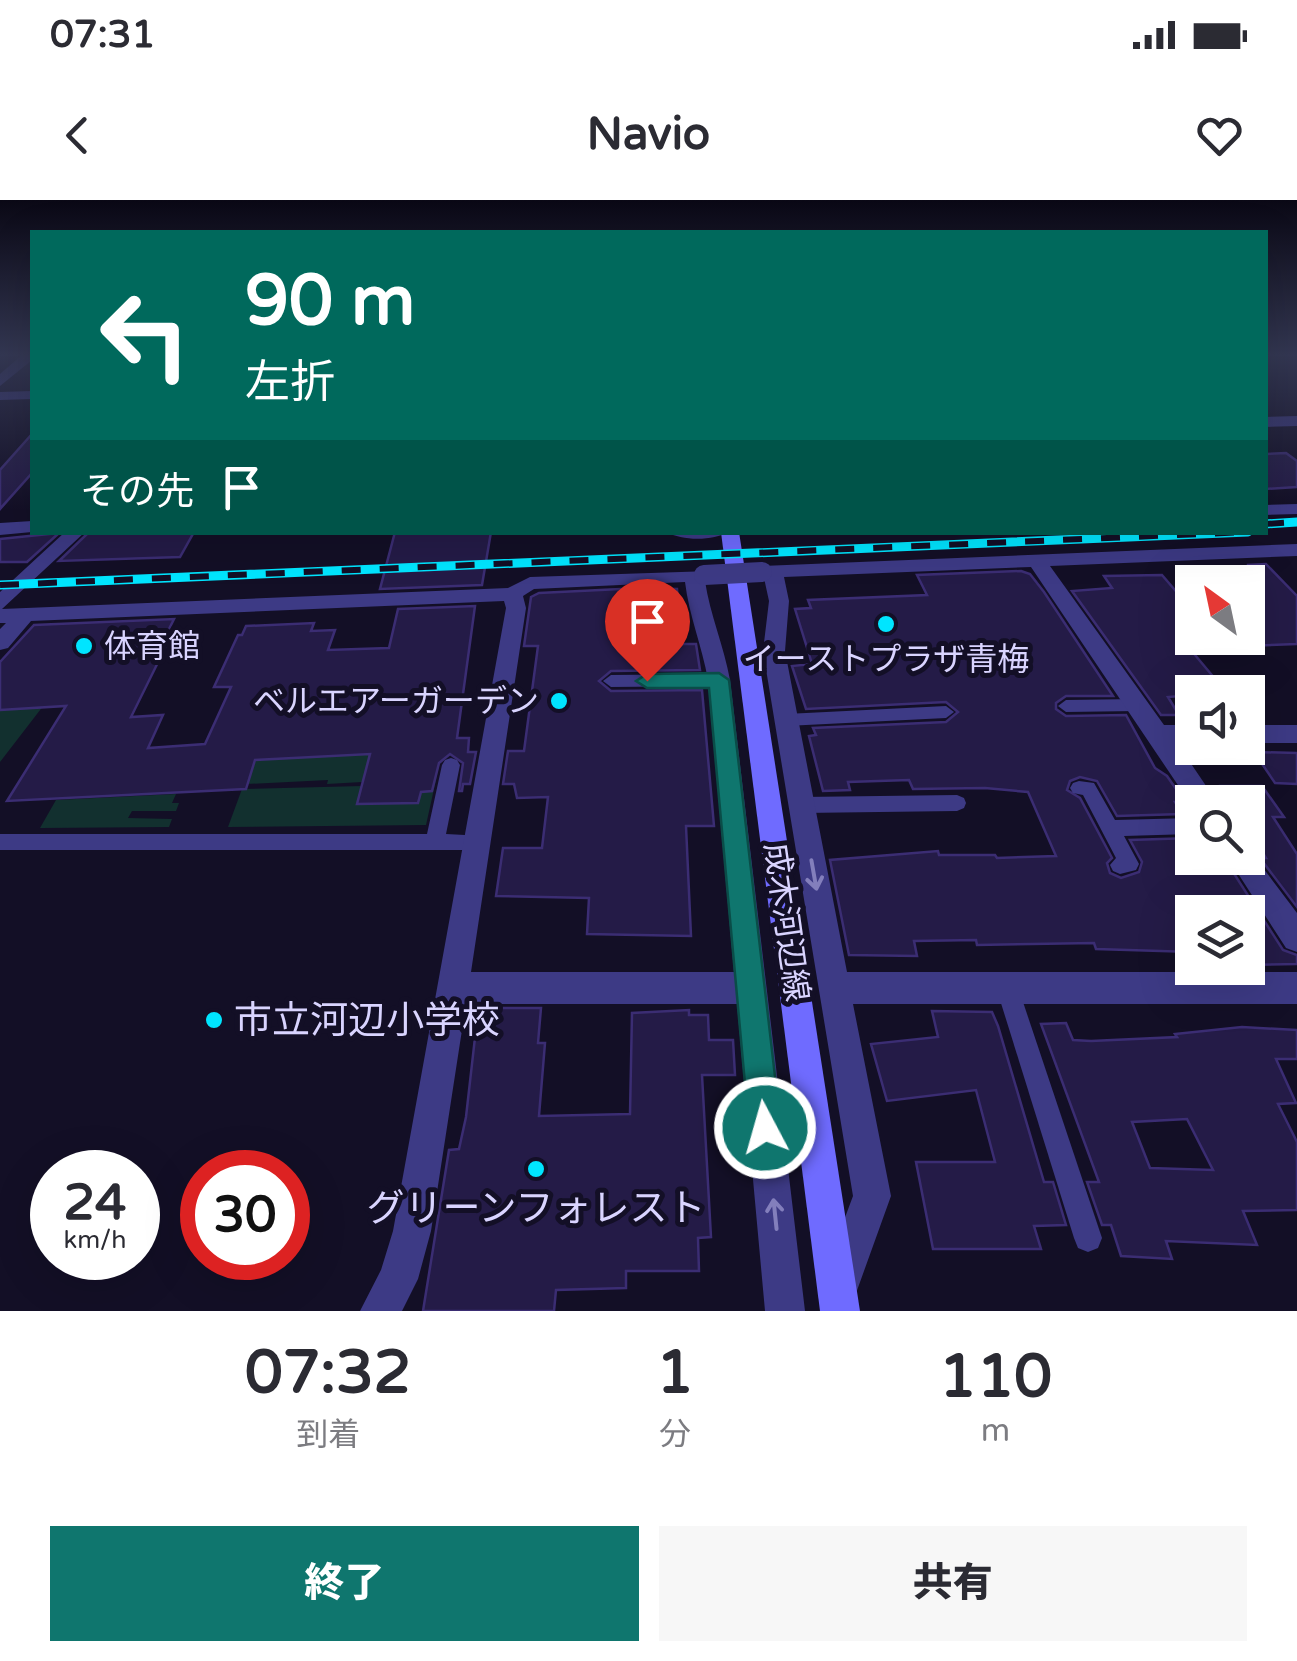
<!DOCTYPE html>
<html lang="ja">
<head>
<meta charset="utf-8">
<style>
  :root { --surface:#fff; --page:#f7f7f7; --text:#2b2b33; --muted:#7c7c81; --accent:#0f766e }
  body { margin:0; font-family:"Varela Round","Noto Sans JP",sans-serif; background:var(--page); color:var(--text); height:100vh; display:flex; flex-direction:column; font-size:38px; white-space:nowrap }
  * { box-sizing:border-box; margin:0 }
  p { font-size:32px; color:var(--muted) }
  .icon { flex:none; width:55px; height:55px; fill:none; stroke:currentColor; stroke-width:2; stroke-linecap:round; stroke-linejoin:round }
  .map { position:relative; height:1111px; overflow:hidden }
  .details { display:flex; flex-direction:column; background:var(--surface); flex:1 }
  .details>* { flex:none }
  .hud { position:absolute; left:30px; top:30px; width:1238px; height:305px; border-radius:0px; box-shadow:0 10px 40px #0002; background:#00695c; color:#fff; overflow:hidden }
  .needle { width:65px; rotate:327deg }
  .controls { position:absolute; left:1175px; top:365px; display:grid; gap:20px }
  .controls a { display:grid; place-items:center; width:90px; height:90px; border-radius:0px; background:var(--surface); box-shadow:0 10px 40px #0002; font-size:50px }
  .speed { position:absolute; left:30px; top:950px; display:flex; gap:20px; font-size:50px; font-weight:700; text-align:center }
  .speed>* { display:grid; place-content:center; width:130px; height:130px; border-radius:50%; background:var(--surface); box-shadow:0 10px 40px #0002; line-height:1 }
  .speed small { font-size:25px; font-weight:400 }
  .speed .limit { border:15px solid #d22; background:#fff; color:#111 }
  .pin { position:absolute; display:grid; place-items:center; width:85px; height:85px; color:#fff; margin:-102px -42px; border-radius:50% 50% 50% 0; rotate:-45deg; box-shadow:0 0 10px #0007 }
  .pin .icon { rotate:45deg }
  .me { position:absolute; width:110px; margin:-55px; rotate:354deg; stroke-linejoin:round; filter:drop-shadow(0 0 8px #0008) }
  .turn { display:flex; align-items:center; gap:35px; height:210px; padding:0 50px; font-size:45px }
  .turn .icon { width:130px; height:130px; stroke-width:2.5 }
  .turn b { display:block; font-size:70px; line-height:85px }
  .then { display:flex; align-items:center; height:95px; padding:0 50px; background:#0003; gap:20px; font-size:38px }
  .eta { display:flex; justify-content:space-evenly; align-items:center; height:170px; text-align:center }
  .eta b { font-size:60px; font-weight:800; line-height:70px }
  .cta { display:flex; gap:20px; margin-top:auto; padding:20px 50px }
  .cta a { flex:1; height:115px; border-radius:0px; background:var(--accent); color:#fff; font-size:40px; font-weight:800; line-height:115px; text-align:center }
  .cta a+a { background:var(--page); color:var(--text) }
  .status { display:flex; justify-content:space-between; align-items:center; height:70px; padding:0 50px; background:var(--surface); direction:ltr }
  .status svg { height:28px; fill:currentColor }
  header { display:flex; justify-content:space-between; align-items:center; height:130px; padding:0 50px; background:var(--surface); font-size:45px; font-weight:800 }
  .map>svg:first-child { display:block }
</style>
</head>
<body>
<div class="status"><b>07:31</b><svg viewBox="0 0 49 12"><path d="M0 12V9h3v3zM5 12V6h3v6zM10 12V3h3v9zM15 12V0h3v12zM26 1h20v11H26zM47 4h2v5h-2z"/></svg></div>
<header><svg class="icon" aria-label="back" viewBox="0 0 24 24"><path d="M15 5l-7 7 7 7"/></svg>Navio<svg class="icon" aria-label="heart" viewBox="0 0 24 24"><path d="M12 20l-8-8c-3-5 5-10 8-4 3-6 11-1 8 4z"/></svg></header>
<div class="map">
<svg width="1297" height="1111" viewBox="0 0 1297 1111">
  <rect width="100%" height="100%" fill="#130f26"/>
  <!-- green -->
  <g fill="#12302f">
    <polygon points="0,484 47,501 0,562"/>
    <polygon points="455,549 440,562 426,625 228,627 242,589 362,586 362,582 327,584 328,580 247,584 256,560"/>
    <polygon points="176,594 172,603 179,603 176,611 132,611 128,618 172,619 169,627 40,628 56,600"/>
  </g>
  <!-- building -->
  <g fill="#241b47" stroke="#3b2d73" stroke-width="2.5" fill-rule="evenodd">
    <polygon points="32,234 32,273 0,309 0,270"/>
    <polygon points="1286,253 1297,261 1297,287 1265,289 1265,254"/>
    <polygon points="89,332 194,332 180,357 59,361"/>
    <polygon points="395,332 491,332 482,385 380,389"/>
    <polygon points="59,333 27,362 0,362 0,339"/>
    <polygon points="1266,364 1297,396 1297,444 1248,446 1248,365"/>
    <polygon points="1021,371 1030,374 1044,392 1113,496 1066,496 1056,503 1056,509 1066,516 1126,515 1155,568 1167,576 1185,602 1175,602 1182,614 1117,616 1097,581 1080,577 1070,581 1067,590 1080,598 1112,658 1107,663 1110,673 1121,678 1139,672 1142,662 1130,640 1192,638 1192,658 1224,658 1283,750 1297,755 1297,764 1248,765 1248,712 1192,712 1192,752 1096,749 1094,743 977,745 976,740 914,741 917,756 849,755 830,660 938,651 939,655 995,655 997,658 1056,656 1028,592 985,588 913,589 909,580 848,582 850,590 823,591 809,536 816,535 813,528 946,522 958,512 946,502 806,509 792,466 812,464 795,409 811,408 808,400 927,395 917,375"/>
    <polygon points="1162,375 1192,410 1192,438 1216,438 1225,448 1190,449 1226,492 1168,497 1179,515 1161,515 1072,391 1112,388 1104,376"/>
    <polygon points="641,388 677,389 681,444 696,444 700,470 611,471 599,481 611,491 702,490 714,626 686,626 691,736 587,734 589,698 496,696 503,648 542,648 548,597 517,598 514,584 503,584 508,551 524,551 538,446 524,446 531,397 539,393"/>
    <polygon points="475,406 457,538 469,538 468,552 476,552 470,584 463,584 462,591 459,591 463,563 450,554 439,563 432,591 421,592 418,603 357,604 370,554 255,560 246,589 7,601 66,506 0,510 0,462 34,425 174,419 168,431 174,430 131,517 163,515 148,548 205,544 231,487 214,487 238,435 242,435 246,426 314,423 311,431 335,430 328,450 389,448 398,409"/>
    <polygon points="1254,552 1297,553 1297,584 1275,583"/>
    <polygon points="1221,586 1262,586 1284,617 1273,617 1297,654 1297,707 1260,658 1266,658 1248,628 1248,602 1232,602"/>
    <polygon points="489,808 541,808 538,843 545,843 539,916 630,914 632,813 689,810 689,815 708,815 709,840 733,840 735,875 702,875 711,1037 698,1038 699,1071 626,1071 626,1088 556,1090 554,1111 423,1111 449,950 459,949 466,917 478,811"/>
    <polygon points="932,811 992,812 998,826 1044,982 1053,982 1066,1025 1034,1026 1041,1049 933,1049 916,962 995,962 976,890 887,901 871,844 938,837"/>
    <path d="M1066 823 1073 840 1091 841 1177 837 1175 834 1242 827 1297 830V859H1276L1296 903 1278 904 1297 942V1010L1243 1011 1257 1045 1166 1041 1172 1059 1121 1056 1111 1025H1102L1087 982H1099L1041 824ZM1187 919 1213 970 1150 968 1132 922Z"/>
  </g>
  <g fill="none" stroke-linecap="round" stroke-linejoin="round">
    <!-- lane -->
    <g fill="#3d3a85" fill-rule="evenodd">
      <polygon points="719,474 727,480 719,486 611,487 603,481 611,475"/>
      <polygon points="1137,499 1145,505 1137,511 1066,512 1058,506 1066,500"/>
      <polygon points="946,506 954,512 946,518 786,526 778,520 786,514"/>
      <polygon points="451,558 457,560 460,565 446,634 484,636 487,642 484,648 477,650 0,650 0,634 427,634 442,565 445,560"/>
      <polygon points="1079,581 1094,583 1115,620 1192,618 1192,634 1124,636 1139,664 1136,670 1120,674 1113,671 1110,665 1116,658 1083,595 1073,593 1070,588 1073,583"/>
      <polygon points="957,595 964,598 966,603 964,608 957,611 802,613 795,610 793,605 795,600 802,597"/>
      <polygon points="1007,776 1015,779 1018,787 1102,1038 1098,1048 1088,1052 1078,1048 1074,1038 996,787 999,779"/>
    </g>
    <!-- street -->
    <g fill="#3d3a85" fill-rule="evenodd">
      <polygon points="23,154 32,154 32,160 0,186 0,174"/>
      <polygon points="32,191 32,199 0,200 0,192"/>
      <polygon points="1297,216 1297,226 1265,227 1265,217"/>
      <polygon points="1297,304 1297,314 1265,315 1265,305"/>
      <polygon points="32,321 32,332 0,335 0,323"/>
      <path d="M65 332H85L2 409 508 388 530 377 711 371 714 375 705 381C710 415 724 446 730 480L805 1111H765L737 804H466L431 1031 418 1079 402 1111H360L381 1070 393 1031 506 408 504 401 31 421 8 448 0 450V429L6 423H0V392ZM685 382C689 416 702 446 708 480L734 772H471L526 408 523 396 534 389Z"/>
      <path d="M667 332H728C714 341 681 341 667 332Z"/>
      <polygon points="1297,344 1297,356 1050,366 1164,525 1192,525 1192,543 1177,543 1217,602 1192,602 1192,606 1031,367 784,377 789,401 785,451 847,772 1297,772 1297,804 853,804 891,996 855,1096 841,1102 827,1096 821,1082 853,996 763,451 769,401 764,378 752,372 762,366"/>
      <rect x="1248" y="525" width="49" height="18"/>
      <polygon points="1248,648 1297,713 1297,752 1286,748 1228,658 1248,658"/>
    </g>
    <!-- secondary -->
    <polygon fill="#6f6bff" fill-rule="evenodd" points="721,332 739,332 860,1111 820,1111"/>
    <defs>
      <g id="rail">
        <polyline points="1265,324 1297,322"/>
        <polyline points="0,385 1248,332"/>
      </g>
    </defs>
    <!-- rail casing -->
    <use href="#rail" stroke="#00e5ff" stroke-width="9"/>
    <!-- rail -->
    <use href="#rail" stroke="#130f26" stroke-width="6" stroke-dasharray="19" stroke-linecap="butt"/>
    <!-- street-bridge -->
    <polyline stroke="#3d3a85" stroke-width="20" points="704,375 762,372"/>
  </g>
  <!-- one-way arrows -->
  <defs><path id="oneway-shaft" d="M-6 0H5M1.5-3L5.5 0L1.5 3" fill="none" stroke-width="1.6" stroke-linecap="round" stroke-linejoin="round" transform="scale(2.5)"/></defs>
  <g stroke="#837fbc">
    <use href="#oneway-shaft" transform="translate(814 675) rotate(80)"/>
    <use href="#oneway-shaft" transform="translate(775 1014) rotate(-96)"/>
  </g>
  <!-- sky -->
  <linearGradient id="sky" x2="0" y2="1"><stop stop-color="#0a0815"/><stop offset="0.5" stop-color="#333752"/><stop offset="1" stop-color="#333752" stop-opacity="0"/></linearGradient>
  <rect width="1297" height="310" fill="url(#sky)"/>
  <!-- route -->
  <polygon fill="#0f766e" stroke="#0a4d48" stroke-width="2.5" points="719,473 729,480 781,928 777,940 765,944 754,940 749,928 709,488 647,488 636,481 647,474"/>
  <!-- markers -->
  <g fill="#00e5ff" stroke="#130f26" stroke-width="4">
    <circle cx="886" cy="424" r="10"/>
    <circle cx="84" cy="446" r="10"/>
    <circle cx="559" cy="501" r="10"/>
    <circle cx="214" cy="820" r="10"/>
    <circle cx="536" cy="969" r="10"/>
  </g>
  <g text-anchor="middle" stroke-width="10" stroke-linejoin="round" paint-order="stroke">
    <!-- poi labels -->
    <g font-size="32" fill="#d9d4ff" stroke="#130f26" text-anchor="start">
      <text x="104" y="457">体育館</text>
      <text x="886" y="470" text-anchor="middle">イーストプラザ青梅</text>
      <text x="539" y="512" text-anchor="end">ベルエアーガーデン</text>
    </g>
    <!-- street labels -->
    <g font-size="32" fill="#d9d4ff" stroke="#130f26">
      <text transform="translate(787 722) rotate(82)" y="11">成木河辺線</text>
    </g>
    <!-- near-poi labels -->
    <g font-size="38" fill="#d9d4ff" stroke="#130f26" text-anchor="start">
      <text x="234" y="833">市立河辺小学校</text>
      <text x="536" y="1021" text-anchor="middle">グリーンフォレスト</text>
    </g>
  </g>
</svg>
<div class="controls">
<a><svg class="needle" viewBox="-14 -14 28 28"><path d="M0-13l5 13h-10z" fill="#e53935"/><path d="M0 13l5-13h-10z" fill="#7c7c81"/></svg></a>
<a><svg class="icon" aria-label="sound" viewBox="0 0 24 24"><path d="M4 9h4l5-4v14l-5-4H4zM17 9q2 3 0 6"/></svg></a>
<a><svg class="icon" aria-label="search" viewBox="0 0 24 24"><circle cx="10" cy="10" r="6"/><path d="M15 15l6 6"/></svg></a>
<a><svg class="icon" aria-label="layers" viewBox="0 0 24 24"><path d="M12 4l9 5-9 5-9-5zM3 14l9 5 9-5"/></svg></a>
</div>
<div class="speed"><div>24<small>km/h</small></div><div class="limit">30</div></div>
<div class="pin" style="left:647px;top:481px;background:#d93025"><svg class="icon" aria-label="arrive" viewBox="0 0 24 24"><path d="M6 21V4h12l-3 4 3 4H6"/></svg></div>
<svg class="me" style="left:765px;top:928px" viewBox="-20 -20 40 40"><circle r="17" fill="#0f766e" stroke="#fff" stroke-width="3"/><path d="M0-11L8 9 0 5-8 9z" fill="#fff"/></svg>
<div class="hud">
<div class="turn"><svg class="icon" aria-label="left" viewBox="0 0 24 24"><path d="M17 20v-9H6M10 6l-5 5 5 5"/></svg><div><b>90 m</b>左折</div></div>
<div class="then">その先<svg class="icon" aria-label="arrive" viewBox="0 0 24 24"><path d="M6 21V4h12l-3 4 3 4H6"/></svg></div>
</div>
</div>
<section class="details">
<div class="eta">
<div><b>07:32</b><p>到着</p></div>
<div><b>1</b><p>分</p></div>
<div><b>110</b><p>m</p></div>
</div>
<div class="cta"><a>終了</a><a>共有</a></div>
</section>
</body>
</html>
